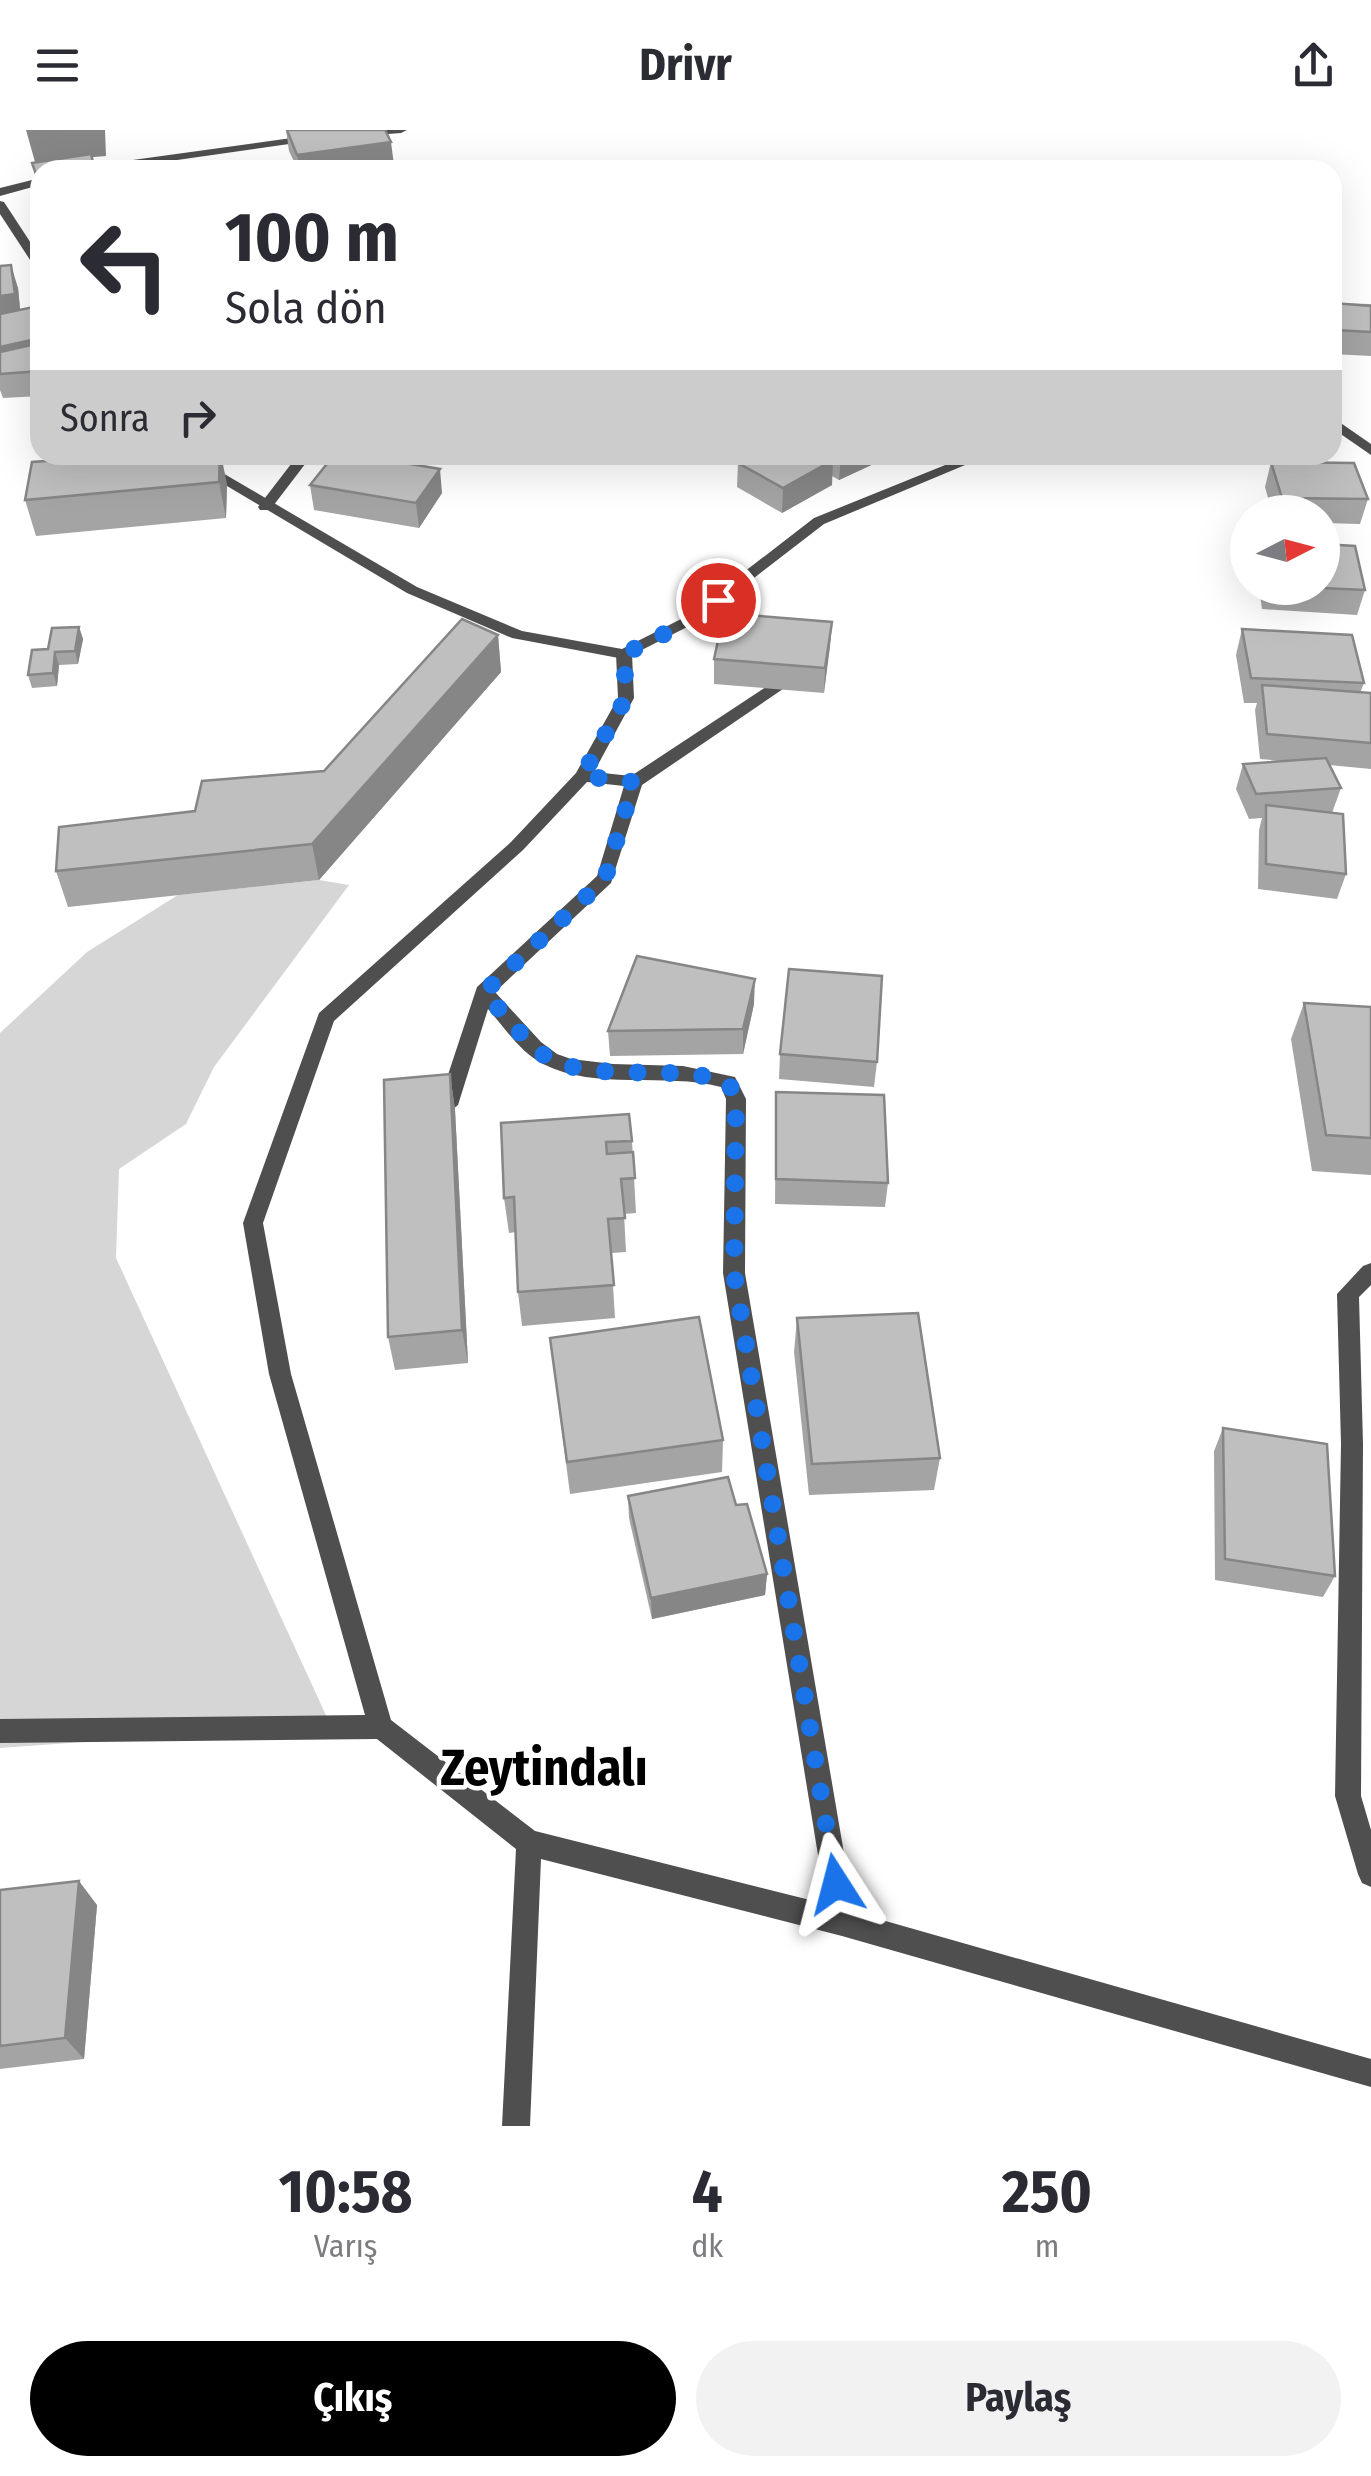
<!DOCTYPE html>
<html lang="tr">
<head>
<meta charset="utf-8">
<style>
  :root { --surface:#fff; --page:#f2f2f3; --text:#2b2b33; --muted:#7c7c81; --accent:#000 }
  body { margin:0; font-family:"Fira Sans Condensed",sans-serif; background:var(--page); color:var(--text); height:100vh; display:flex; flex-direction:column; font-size:38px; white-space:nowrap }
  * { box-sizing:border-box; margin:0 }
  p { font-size:32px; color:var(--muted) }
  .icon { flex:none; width:55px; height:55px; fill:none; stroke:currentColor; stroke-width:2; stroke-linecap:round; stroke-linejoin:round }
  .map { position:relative; height:1996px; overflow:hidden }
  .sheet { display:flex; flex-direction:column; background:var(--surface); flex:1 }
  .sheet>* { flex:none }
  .hud { position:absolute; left:30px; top:30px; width:1312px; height:305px; border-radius:30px; box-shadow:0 10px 40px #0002; background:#fff; color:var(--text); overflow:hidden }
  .needle { width:65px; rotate:84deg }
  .tools { position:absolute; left:1230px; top:365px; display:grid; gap:20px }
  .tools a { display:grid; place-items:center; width:110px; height:110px; border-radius:50%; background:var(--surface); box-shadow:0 10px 40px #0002; font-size:50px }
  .pin { position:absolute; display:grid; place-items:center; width:85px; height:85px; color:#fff; margin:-42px; border:5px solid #fff; border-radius:50%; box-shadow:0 2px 10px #0007 }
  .me { position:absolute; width:110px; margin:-55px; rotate:351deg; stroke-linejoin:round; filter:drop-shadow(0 0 8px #0008) }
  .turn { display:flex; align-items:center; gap:35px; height:210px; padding:0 30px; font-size:45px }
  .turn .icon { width:130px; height:130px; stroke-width:2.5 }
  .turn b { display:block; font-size:70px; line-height:85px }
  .then { display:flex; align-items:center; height:95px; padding:0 30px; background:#0003; gap:20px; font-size:38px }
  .eta { display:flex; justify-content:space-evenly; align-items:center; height:170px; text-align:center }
  .eta b { font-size:60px; font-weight:700; line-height:70px }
  .button { display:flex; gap:20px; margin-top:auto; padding:20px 30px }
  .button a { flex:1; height:115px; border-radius:60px; background:var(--accent); color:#fff; font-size:40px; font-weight:700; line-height:115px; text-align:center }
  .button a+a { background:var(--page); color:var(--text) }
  header { display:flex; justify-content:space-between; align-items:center; height:130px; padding:0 30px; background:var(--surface); font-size:45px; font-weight:700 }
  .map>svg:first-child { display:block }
</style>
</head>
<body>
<header><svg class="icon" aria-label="menu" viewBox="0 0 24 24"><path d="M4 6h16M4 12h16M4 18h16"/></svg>Drivr<svg class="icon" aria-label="share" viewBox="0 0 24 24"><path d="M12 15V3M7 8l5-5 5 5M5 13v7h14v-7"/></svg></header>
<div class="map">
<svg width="1371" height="1996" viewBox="0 0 1371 1996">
  <rect width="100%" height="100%" fill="#fff"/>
  <!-- green -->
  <polygon fill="#d6d6d6" points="319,750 349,755 214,937 186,994 119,1039 116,1128 330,1594 0,1618 0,903 87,822 178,765"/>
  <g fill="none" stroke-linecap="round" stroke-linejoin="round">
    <!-- minor -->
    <g fill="#4f4f4f" fill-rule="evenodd">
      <polygon points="360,0 407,0 401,3 361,6 355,3"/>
      <polygon points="313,5 319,8 317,10 107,40 76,40 82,37"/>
      <polygon points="40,48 40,55 0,66 0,58"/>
      <polygon points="298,325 312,325 270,380 260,380 258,377"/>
      <path d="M624 519 632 524 634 568 594 642 631 646 769 555H781L783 559 642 655 611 753 495 862 541 912 557 924 571 929 613 934 683 936 735 947 746 969 745 1143 854 1782 1371 1929V1957L842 1806 541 1729 530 1996H502L516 1719 377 1609 0 1613V1589L365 1585 269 1244 243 1093 319 883 511 712 576 643 618 568 616 524ZM587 652 624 656 597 746 477 857 438 975 448 983 458 975 488 879C504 897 521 923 543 934 597 961 663 942 721 957L726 969 723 1143 826 1774 535 1701 391 1590 291 1244 263 1093 334 891 523 720Z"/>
      <polygon points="1371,1133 1371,1155 1359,1167 1363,1314 1361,1666 1371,1700 1371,1757 1362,1753 1358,1744 1335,1666 1341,1314 1337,1164 1363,1136"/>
    </g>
    <!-- tertiary -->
    <g fill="#4f4f4f" fill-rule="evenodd">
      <polygon points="0,71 4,72 40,127 40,140 36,139 0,84"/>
      <polygon points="1332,287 1371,314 1371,325 1332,298"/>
      <polygon points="175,325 192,325 417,457 522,501 622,519 687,486 814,388 970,325 989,325 824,394 697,492 624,529 512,508 407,463"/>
    </g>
  </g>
  <!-- wall -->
  <g fill="#a4a4a4">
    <polygon points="286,0 394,35 355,40 359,40 298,40 289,21"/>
    <polygon points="0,136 18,158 20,180 40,178 40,266 3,268 0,260"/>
    <polygon points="1332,173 1371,174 1371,226 1332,224"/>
    <polygon points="129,325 227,354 226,388 36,406 25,370"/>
    <polygon points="753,325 893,325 839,350 832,346 832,355 782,383 737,357 738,333"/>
    <polygon points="1271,332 1368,369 1360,394 1322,393 1322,382 1272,382 1265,357"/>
    <polygon points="310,355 442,363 419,398 314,380"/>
    <polygon points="1259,458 1322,458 1365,460 1357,485 1262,479"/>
    <polygon points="832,492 824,563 714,554 714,529"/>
    <polygon points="79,497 83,509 78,534 59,535 57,556 32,558 28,545 48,519"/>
    <polygon points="1242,499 1364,553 1360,563 1371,563 1371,639 1329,635 1341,658 1332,683 1346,744 1337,769 1258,759 1259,700 1262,688 1249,689 1236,659 1243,634 1282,631 1260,629 1255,580 1257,573 1244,573 1236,525"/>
    <polygon points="498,505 501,542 319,750 68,777 56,741 195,681 324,641"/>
    <polygon points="1304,873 1371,877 1371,1045 1312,1041 1291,909"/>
    <polygon points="754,874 743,924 610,926 608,901"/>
    <polygon points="780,924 877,932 874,957 779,949"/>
    <polygon points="450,944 455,980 468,1233 395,1240 388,1207"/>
    <polygon points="776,962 888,1053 885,1077 775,1074"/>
    <polygon points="501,993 632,1011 636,1083 624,1084 626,1122 611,1123 615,1188 522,1196 518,1162 516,1102 509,1103 504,1068"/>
    <polygon points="797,1188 940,1328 934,1360 809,1365 794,1222"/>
    <polygon points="550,1208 723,1310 722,1342 570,1364"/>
    <polygon points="1223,1298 1335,1446 1323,1467 1215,1450 1214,1321"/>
    <polygon points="628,1366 736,1375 767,1444 765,1465 652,1489 629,1388"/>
    <polygon points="0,1760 97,1775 84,1929 0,1939"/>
  </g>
  <!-- shaded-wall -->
  <g fill="#868686">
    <polygon points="26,0 105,0 106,26 35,32"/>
    <polygon points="391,12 394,35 354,40 300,40 297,25"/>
    <polygon points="11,135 18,158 21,188 0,190 0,166"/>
    <polygon points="40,208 40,234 0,243 0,217"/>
    <polygon points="220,325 221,325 227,354 226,388 219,352"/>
    <polygon points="842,325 893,325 839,350 841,326"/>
    <polygon points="833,330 832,355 782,383 783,358"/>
    <polygon points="440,339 442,363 419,398 416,373"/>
    <polygon points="832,492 830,517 824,563 825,538"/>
    <polygon points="79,497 83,509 78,534 75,521"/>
    <polygon points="498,505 501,542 319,750 312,714"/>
    <polygon points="55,522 59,535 57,556 53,543"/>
    <polygon points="755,849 754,874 743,924 743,899"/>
    <polygon points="450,944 455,980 468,1233 462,1200"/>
    <polygon points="767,1444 765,1465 652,1489 651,1468"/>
    <polygon points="79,1751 97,1775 84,1929 65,1908"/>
  </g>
  <!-- building -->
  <g fill="#bfbfbf" stroke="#868686" stroke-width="2.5">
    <polygon points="287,0 385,0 391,12 297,25"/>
    <polygon points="91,24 95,40 40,40 40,55 32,33"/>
    <polygon points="11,135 15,164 0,166 0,136"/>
    <polygon points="1332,173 1371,176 1371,202 1335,200"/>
    <polygon points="38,176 40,178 40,208 0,217 0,184"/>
    <polygon points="40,213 40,241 0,244 0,222"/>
    <polygon points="129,325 220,325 219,352 25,370 32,332"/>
    <polygon points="334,325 357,325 440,339 416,373 310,355"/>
    <polygon points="753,325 824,325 833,330 783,358 738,333"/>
    <polygon points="1271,332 1354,333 1368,369 1282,368"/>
    <polygon points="1322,414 1355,416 1365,460 1322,458"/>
    <polygon points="724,483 832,492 825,538 714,529"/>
    <polygon points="462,489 498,505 312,714 56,741 59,697 195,681 202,651 324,641"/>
    <polygon points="79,497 75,521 55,522 53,543 28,545 32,520 48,519 52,498"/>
    <polygon points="1242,499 1352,505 1364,553 1251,548"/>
    <polygon points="1262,555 1371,563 1371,613 1267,604"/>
    <polygon points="1326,628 1341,658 1256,664 1243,634"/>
    <polygon points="1266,675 1343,684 1346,744 1266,734"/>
    <polygon points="637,826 755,849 743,899 608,901"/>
    <polygon points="789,839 882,846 877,932 780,924"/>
    <polygon points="1304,873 1371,877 1371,1008 1326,1005"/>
    <polygon points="450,944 462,1200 388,1207 384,950"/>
    <polygon points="776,962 884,965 888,1053 776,1049"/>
    <polygon points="629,984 632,1011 606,1012 607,1024 633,1022 635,1048 621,1049 625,1088 608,1089 614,1155 518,1162 514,1067 504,1068 501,993"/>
    <polygon points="918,1183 940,1328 812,1334 797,1188"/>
    <polygon points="699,1187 723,1310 567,1332 550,1208"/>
    <polygon points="1223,1298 1327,1314 1335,1446 1225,1429"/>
    <polygon points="728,1347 736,1375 747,1374 767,1444 651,1468 628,1366"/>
    <polygon points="79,1751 65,1908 0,1916 0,1760"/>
  </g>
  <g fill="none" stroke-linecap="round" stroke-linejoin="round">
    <!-- route -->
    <path stroke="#1a73e8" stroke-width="18" stroke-dasharray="0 32.4" d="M718 470 692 490 624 524 626 568 582 646 634 652 605 749 484 862C500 879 531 919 550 929 599 953 673 933 728 952L736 968 734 1143 836 1754"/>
  </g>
  <g text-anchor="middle" stroke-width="9" stroke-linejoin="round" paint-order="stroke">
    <!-- near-district labels -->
    <g font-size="50" font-weight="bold" fill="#000" stroke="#fff">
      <text x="544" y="1655">Zeytindalı</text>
    </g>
  </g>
</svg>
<div class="tools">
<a><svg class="needle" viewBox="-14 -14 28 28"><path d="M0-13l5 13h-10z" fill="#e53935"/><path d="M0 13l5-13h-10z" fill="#7c7c81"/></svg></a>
</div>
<div class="pin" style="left:718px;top:470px;background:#d93025"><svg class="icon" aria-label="arrive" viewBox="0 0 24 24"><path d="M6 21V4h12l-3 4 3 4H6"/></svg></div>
<svg class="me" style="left:836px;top:1754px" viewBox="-20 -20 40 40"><path d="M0-17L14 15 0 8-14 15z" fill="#1a73e8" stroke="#fff" stroke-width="4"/></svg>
<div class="hud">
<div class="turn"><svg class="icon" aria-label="left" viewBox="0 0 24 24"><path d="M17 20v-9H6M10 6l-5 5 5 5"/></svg><div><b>100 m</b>Sola dön</div></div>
<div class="then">Sonra<svg class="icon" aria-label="right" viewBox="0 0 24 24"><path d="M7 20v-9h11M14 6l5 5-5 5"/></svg></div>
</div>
</div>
<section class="sheet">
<div class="eta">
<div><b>10:58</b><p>Varış</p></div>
<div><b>4</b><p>dk</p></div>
<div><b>250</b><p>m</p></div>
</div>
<div class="button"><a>Çıkış</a><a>Paylaş</a></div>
</section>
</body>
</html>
